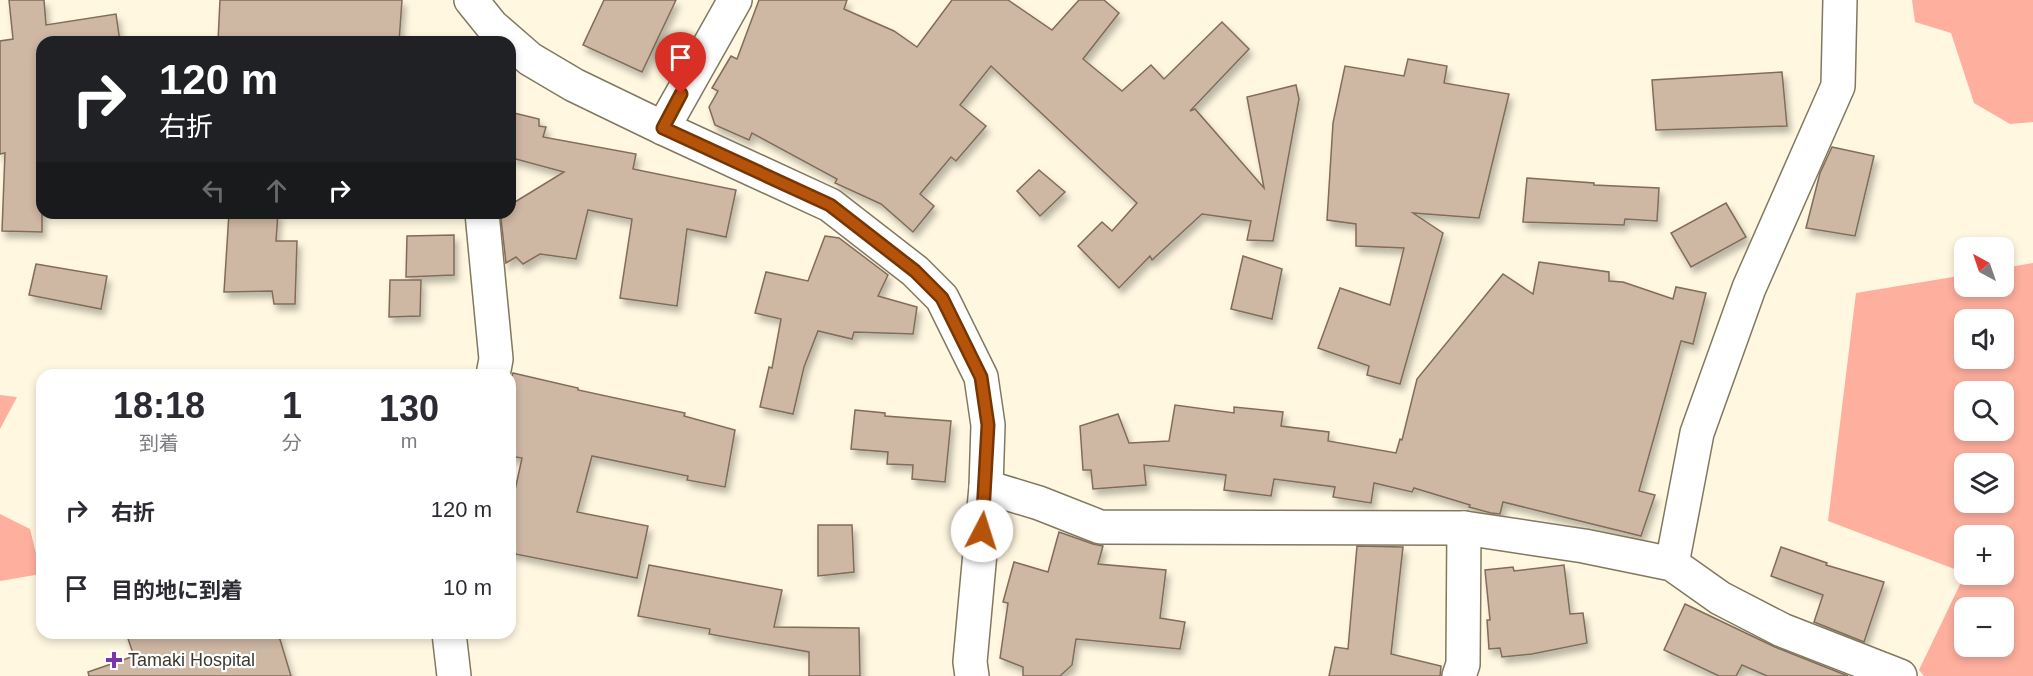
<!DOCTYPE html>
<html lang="ja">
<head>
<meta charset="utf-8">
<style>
  :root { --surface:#fff; --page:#f7f7f7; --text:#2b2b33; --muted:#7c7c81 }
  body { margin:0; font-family:Arial,"Noto Sans JP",sans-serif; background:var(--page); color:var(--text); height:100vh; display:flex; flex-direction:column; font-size:22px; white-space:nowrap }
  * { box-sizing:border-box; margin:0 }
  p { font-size:20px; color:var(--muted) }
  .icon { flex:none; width:33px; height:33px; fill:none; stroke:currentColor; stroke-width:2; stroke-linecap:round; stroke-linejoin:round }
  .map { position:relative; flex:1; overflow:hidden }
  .panel { position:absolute; left:36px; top:369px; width:480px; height:270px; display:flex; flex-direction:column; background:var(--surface); border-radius:18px; box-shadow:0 3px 9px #0003 }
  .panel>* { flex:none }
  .guide { position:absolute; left:36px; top:36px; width:480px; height:183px; border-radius:18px; box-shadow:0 3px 9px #0003; background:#202124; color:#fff; overflow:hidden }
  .needle { width:39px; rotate:320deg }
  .fabs { position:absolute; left:1954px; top:237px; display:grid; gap:12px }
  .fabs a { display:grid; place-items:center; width:60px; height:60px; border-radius:12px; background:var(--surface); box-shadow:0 3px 9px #0003; font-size:30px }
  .pin { position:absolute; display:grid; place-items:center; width:51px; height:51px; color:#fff; margin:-62px -26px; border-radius:50% 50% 50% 0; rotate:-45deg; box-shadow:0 0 6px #0007 }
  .pin .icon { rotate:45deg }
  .me { position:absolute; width:66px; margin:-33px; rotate:5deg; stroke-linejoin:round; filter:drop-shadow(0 0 4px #0008) }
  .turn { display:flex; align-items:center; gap:21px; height:126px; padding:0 24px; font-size:27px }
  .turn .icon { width:78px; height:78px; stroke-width:2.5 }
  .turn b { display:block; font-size:42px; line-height:51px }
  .lanes { display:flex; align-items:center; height:57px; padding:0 24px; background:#0003; justify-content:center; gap:30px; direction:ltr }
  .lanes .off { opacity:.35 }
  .eta { display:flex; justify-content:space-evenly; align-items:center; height:102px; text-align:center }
  .eta b { font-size:36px; font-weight:700; line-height:42px }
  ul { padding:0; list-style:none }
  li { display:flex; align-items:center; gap:18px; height:78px; padding:0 24px }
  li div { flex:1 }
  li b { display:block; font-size:22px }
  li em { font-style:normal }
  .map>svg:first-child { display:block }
</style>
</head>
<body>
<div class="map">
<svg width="2033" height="676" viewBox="0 0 2033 676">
  <defs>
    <filter id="shadow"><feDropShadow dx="3.5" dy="6" stdDeviation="3" flood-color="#0004"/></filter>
  </defs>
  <rect width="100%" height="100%" fill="#fff7e0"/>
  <!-- forest -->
  <g fill="#feaf9e" fill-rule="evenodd">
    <polygon points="1912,0 2033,0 2033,122 2010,124 1974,103 1951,33 1915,22"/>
    <path d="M2033 263V676H1924L1919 670 1965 574H2004V536H1965V573L1828 521 1856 293 1965 275V286H2004V268ZM1965 320H2004V358H1965ZM1965 392H2004V430H1965ZM1965 464H2004V502H1965ZM1965 608H2004V646H1965Z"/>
    <polygon points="0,395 17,397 0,429"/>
    <polygon points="0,514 30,529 41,574 0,581"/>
  </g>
  <!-- building -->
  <g fill="#ceb7a3" stroke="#816c5a" stroke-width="1.5" filter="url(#shadow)">
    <polygon points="9,0 44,0 46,25 116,14 120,42 42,42 42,232 2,231 5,153 0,154 0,41 13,39"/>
    <polygon points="220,0 402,0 399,42 218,42"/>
    <polygon points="604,0 676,0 642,72 583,45"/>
    <polygon points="759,0 847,0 844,9 894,31 917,47 952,0 1008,0 1052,30 1079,0 1104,0 1119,13 1083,59 1122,91 1151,65 1164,79 1222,22 1249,49 1190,111 1195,109 1264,188 1247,97 1296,85 1299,99 1273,241 1247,240 1251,221 1202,214 1152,260 1150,256 1119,288 1078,246 1102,222 1112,231 1137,203 991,66 960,105 986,126 956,161 951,157 920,194 934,206 913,232 881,204 835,183 837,179 752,133 749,140 715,125 709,107 718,91 712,88 731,56 737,59"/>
    <polygon points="1408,59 1447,66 1444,83 1509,94 1479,218 1413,213 1443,233 1400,384 1367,375 1369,366 1318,348 1340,288 1390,305 1404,248 1356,246 1356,224 1327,220 1333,123 1345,66 1404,76"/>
    <polygon points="1782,72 1787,126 1656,130 1652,80"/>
    <polygon points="510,112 539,119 539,126 546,127 543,137 636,154 633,169 736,190 726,237 687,229 677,306 620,298 632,219 588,210 576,259 540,254 523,264 516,257 506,263 501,219 504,213 510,213 510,205 564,172 512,158 513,149 510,149"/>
    <polygon points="1832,147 1874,156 1855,236 1806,228 1820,173"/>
    <polygon points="1039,170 1065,192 1040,216 1017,191"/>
    <polygon points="1527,178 1594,183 1594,185 1659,188 1657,221 1625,219 1624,225 1523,222"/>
    <polygon points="1726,203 1746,237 1691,267 1671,233"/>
    <polygon points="229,213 278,213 276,241 297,241 295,304 274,304 272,291 224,292"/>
    <polygon points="454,235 454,275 406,277 407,236"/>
    <polygon points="825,236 839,238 888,275 878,296 917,307 913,334 854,332 852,339 818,331 804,367 793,414 760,407 769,367 772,368 781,319 755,313 766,272 808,281"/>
    <polygon points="1243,256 1282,269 1272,319 1231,309"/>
    <polygon points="1539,262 1609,272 1609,281 1623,282 1673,299 1676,287 1706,293 1693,344 1681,341 1639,491 1655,495 1641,536 1503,502 1500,514 1491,513 1469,507 1470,505 1414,488 1412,492 1374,483 1371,503 1333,497 1335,487 1274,479 1271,496 1224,490 1226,475 1144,465 1146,485 1093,489 1091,470 1083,470 1080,426 1118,414 1129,443 1169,441 1175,405 1234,413 1234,407 1283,412 1281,426 1329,432 1328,441 1396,453 1400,439 1402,440 1417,379 1503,274 1533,294"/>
    <polygon points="36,264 107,276 101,309 29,295"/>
    <polygon points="390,280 421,280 420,316 389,317"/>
    <polygon points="513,373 578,388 578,390 685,413 684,416 735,430 725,487 687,480 688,476 592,456 577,512 648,526 637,578 510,553 510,513 522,458 510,456 510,382"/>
    <polygon points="855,410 885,413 885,416 951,421 945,482 912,479 913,465 887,464 888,452 851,449"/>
    <polygon points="818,525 852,525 854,572 818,576"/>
    <polygon points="1059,532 1093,544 1103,546 1098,564 1166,570 1160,618 1185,622 1180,649 1076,639 1072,665 1060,676 1023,676 1023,667 1000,658 1008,603 1003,602 1014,562 1048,572"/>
    <polygon points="1357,546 1403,547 1391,654 1441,666 1440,676 1329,676 1335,647 1348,649"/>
    <polygon points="1781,547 1827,563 1826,565 1884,582 1864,642 1814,622 1823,595 1771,576"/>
    <polygon points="649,565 782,590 774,627 859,628 860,676 809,676 809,652 709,634 710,629 638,616"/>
    <polygon points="1564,565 1570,614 1583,613 1587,643 1532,654 1502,657 1500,648 1489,649 1487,620 1490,620 1485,570 1513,567 1514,571"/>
    <polygon points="1685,604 1775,647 1848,676 1767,676 1742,665 1736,676 1719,676 1664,650"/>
    <polygon points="126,633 278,633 291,676 89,676 88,672 134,656"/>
  </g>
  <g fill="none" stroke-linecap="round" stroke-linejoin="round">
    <defs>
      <g id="minor">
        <polyline points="471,0 492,26 530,59 574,85 663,128 830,205 915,271 942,298 981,377 988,425 986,487 970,662 972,676"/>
        <polyline points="663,128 735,0"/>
        <polyline points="482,213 496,359 493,375"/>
        <polyline points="986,487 1039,503 1100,527 1464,528 1584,546 1672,564 1720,598 1782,630 1900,676"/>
        <polyline points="1672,564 1697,433 1749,288 1838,86 1840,0"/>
        <polyline points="449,633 454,676"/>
        <polyline points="1459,676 1463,664 1464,528"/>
      </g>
    </defs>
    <!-- minor casing -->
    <use href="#minor" stroke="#81785f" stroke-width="36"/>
    <!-- minor -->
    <use href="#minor" stroke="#fff" stroke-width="33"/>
  </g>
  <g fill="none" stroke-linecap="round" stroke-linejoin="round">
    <defs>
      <polyline id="route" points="681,94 663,128 830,205 915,271 942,298 981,377 988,425 982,531"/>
    </defs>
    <!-- route casing -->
    <use href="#route" stroke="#753606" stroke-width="15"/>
    <!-- route -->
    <use href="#route" stroke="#b45309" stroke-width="10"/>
  </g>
  <!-- markers -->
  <path fill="#7836aa" stroke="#fff" stroke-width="2" d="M111 651h6v6h6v6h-6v6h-6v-6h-6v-6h6z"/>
  <g text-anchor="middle" stroke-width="4.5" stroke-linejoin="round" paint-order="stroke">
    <!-- poi labels -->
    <g font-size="18" fill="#3d392e" stroke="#fff" text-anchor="start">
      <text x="128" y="666">Tamaki Hospital</text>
    </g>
  </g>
</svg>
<div class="fabs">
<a><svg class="needle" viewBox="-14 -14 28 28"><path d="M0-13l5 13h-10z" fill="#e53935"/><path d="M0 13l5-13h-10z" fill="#7c7c81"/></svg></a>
<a><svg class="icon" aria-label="sound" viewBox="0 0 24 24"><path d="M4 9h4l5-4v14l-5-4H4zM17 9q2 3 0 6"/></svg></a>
<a><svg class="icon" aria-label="search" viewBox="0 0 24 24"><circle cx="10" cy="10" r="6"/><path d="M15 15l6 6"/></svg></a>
<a><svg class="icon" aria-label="layers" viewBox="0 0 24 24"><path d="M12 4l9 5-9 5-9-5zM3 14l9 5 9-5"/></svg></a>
<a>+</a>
<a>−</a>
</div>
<div class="pin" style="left:681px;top:94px;background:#d93025"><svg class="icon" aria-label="arrive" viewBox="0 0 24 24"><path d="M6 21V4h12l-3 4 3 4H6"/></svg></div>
<svg class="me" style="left:982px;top:531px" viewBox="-20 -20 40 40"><circle r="19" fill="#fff"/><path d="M0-13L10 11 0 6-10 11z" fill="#b45309"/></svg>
<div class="guide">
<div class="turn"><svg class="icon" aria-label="right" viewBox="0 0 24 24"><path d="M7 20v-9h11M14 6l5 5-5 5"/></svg><div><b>120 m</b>右折</div></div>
<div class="lanes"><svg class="icon off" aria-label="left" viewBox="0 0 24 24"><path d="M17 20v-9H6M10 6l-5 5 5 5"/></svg><svg class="icon off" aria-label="ahead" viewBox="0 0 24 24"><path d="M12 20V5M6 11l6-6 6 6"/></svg><svg class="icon" aria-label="right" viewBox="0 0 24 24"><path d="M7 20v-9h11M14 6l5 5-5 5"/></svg></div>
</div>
<section class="panel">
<div class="eta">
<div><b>18:18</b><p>到着</p></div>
<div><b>1</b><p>分</p></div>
<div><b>130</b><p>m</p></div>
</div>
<ul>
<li><svg class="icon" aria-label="right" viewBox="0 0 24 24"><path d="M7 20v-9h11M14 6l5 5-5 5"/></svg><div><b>右折</b></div><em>120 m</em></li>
<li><svg class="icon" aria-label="arrive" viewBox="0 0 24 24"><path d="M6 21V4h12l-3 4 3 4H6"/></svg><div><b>目的地に到着</b></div><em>10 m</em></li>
</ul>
</section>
</div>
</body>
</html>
